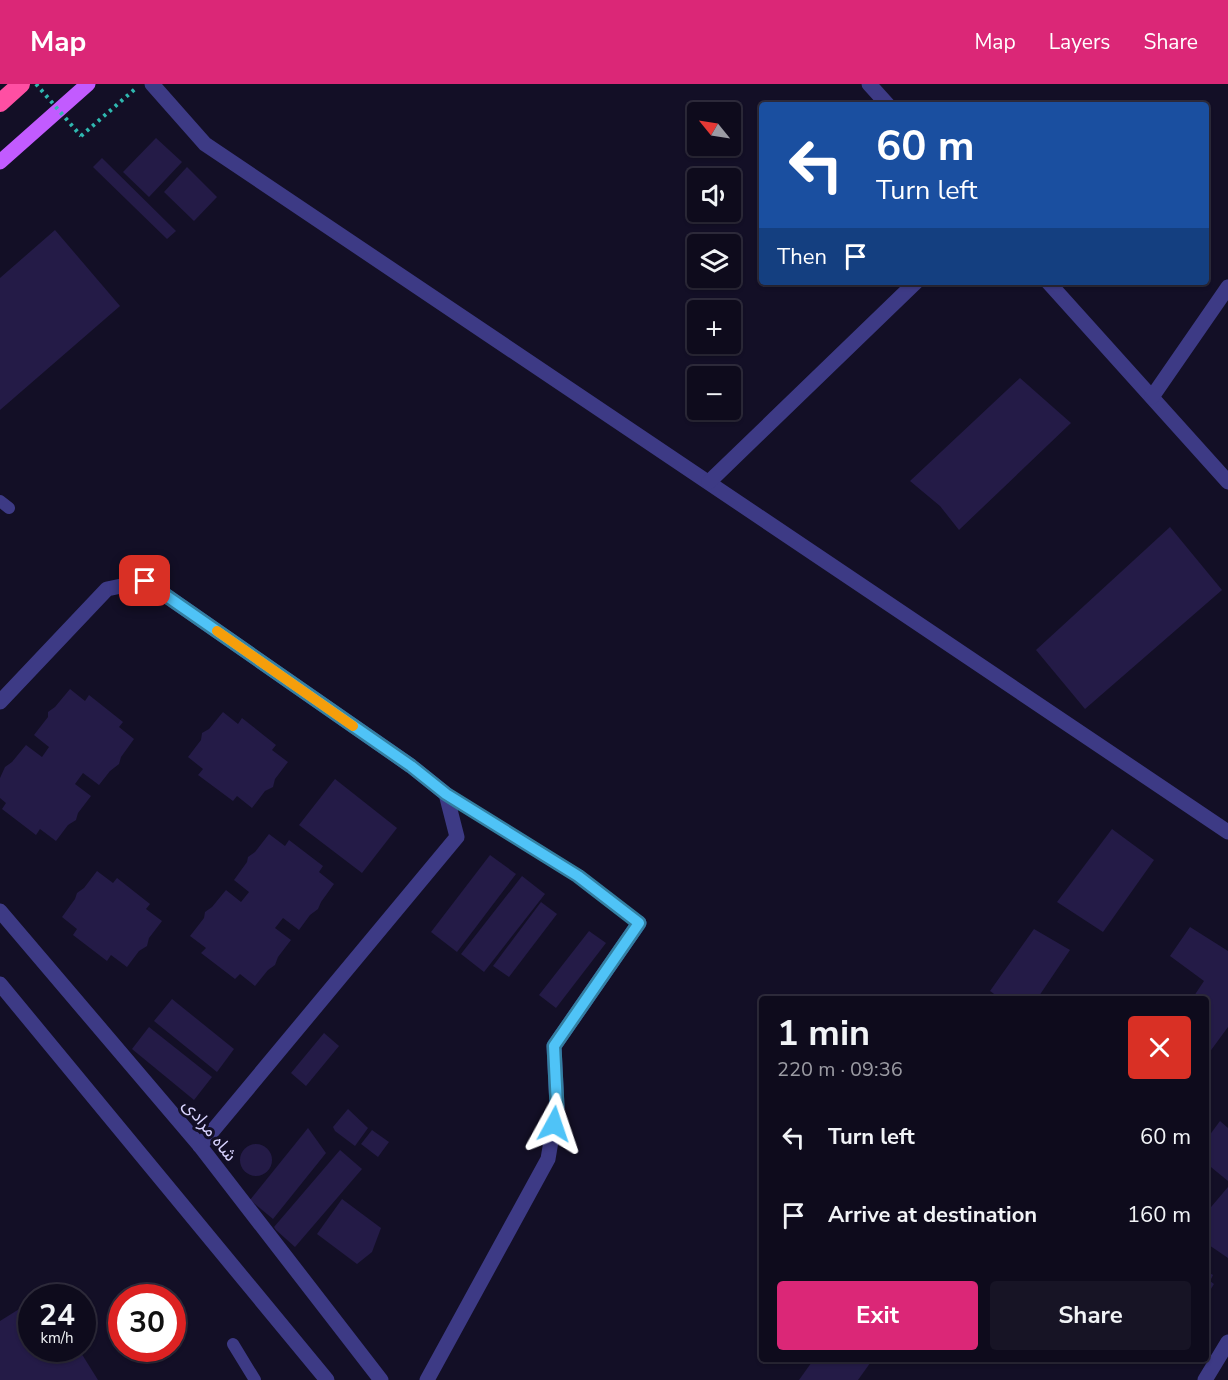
<!DOCTYPE html>
<html lang="en">
<head>
<meta charset="utf-8">
<style>
  :root { --surface:#0e0b1c; --page:#171425; --text:#f1f3f6; --muted:#9b9ba3; --line:#2e2b3b; --accent:#db2777 }
  body { margin:0; font-family:"Nunito Sans","Noto Sans Arabic",sans-serif; background:var(--page); color:var(--text); height:100vh; display:flex; flex-direction:column; font-size:22px; white-space:nowrap }
  * { box-sizing:border-box; margin:0 }
  p { font-size:20px; color:var(--muted) }
  .icon { flex:none; width:33px; height:33px; fill:none; stroke:currentColor; stroke-width:2; stroke-linecap:round; stroke-linejoin:round }
  .map { position:relative; flex:1; overflow:hidden }
  .details { position:absolute; left:759px; top:912px; width:450px; height:366px; display:flex; flex-direction:column; background:var(--surface); border-radius:6px; box-shadow:0 2px 4px #0004,0 0 0 2px var(--line) }
  .details>* { flex:none }
  .hud { position:absolute; left:759px; top:18px; width:450px; height:183px; border-radius:6px; box-shadow:0 2px 4px #0004,0 0 0 2px var(--line); background:#1a4fa0; color:#fff; overflow:hidden }
  .needle { width:39px; rotate:300deg }
  .fabs { position:absolute; left:687px; top:18px; display:grid; gap:12px }
  .fabs a { display:grid; place-items:center; width:54px; height:54px; border-radius:6px; background:var(--surface); box-shadow:0 2px 4px #0004,0 0 0 2px var(--line); font-size:30px }
  .speed { position:absolute; left:18px; top:1200px; display:flex; gap:12px; font-size:30px; font-weight:700; text-align:center }
  .speed>* { display:grid; place-content:center; width:78px; height:78px; border-radius:50%; background:var(--surface); box-shadow:0 2px 4px #0004,0 0 0 2px var(--line); line-height:1 }
  .speed small { font-size:15px; font-weight:400 }
  .speed .limit { border:9px solid #d22; background:#fff; color:#111 }
  .pin { position:absolute; display:grid; place-items:center; width:51px; height:51px; color:#fff; margin:-26px; border-radius:12px; box-shadow:0 3px 9px #0006 }
  .me { position:absolute; width:66px; margin:-33px; rotate:5deg; stroke-linejoin:round; filter:drop-shadow(0 0 4px #0008) }
  .turn { display:flex; align-items:center; gap:21px; height:126px; padding:0 18px; font-size:27px }
  .turn .icon { width:78px; height:78px; stroke-width:2.5 }
  .turn b { display:block; font-size:42px; line-height:51px }
  .then { display:flex; align-items:center; height:57px; padding:0 18px; background:#0003; gap:12px; font-size:22px }
  .round { display:grid; place-items:center; flex:none; width:63px; height:63px; border-radius:6px; background:var(--page) }
  .headline { display:flex; align-items:center; justify-content:space-between; height:102px; padding:0 18px }
  h1 { font-size:36px; font-weight:700; line-height:45px }
  .primary-button { display:flex; gap:12px; margin-top:auto; padding:12px 18px }
  .primary-button a { flex:1; height:69px; border-radius:6px; background:var(--accent); color:#fff; font-size:24px; font-weight:700; line-height:69px; text-align:center }
  .primary-button a+a { background:var(--page); color:var(--text) }
  ul { padding:0; list-style:none }
  li { display:flex; align-items:center; gap:18px; height:78px; padding:0 18px }
  li div { flex:1 }
  li b { display:block; font-size:22px }
  li em { font-style:normal }
  header { display:flex; align-items:center; gap:36px; box-sizing:border-box; height:84px; padding:0 30px; background:var(--accent); color:#fff }
  header strong { font-size:28px }
  nav { display:flex; gap:33px; margin-inline-start:auto; font-size:21px }
  .map>svg:first-child { display:block }
</style>
</head>
<body>
<header>
<strong>Map</strong>
<nav><a>Map</a><a>Layers</a><a>Share</a></nav>
</header>
<div class="map">
<svg width="1228" height="1296" viewBox="0 0 1228 1296">
  <rect width="100%" height="100%" fill="#130f26"/>
  <!-- building -->
  <g fill="#241b47">
    <polygon points="156,54 182,78 149,113 123,88"/>
    <polygon points="102,74 176,147 167,155 93,83"/>
    <polygon points="187,83 217,113 194,137 164,108"/>
    <polygon points="55,146 120,222 0,326 0,194"/>
    <polygon points="1020,294 1071,339 959,446 940,422 910,397"/>
    <polygon points="1170,443 1222,506 1085,625 1036,566"/>
    <polygon points="70,605 85,617 89,611 123,638 119,643 134,655 121,673 119,680 110,687 99,701 83,689 75,700 91,712 78,729 76,736 68,741 56,757 40,745 36,751 2,725 6,719 0,714 0,694 5,683 12,678 26,661 42,673 49,663 34,651 48,633 48,628 55,623"/>
    <polygon points="223,628 238,640 242,634 276,661 272,666 288,678 275,695 273,703 265,707 252,724 237,712 233,717 198,691 203,685 188,673 201,656 202,649 209,645"/>
    <polygon points="335,695 397,744 362,789 299,741"/>
    <polygon points="1112,745 1154,776 1103,848 1057,818"/>
    <polygon points="269,750 285,762 289,756 323,782 319,788 334,800 321,818 318,825 310,831 299,846 283,834 275,844 291,856 278,873 275,881 268,886 255,902 240,890 235,895 201,869 206,864 190,852 204,834 205,828 212,823 226,806 241,818 249,808 234,796 247,778 248,773 255,768"/>
    <polygon points="490,771 516,790 457,868 431,848"/>
    <polygon points="97,787 113,799 117,794 150,820 146,825 162,837 149,854 147,862 139,867 127,883 111,871 107,877 73,851 77,845 62,833 75,815 77,809 84,804"/>
    <polygon points="522,792 545,810 484,888 461,870"/>
    <polygon points="541,818 557,830 509,893 493,882"/>
    <polygon points="1190,843 1228,867 1228,943 1206,973 1206,915 1192,915 1204,897 1170,872"/>
    <polygon points="1034,845 1070,866 1037,915 1001,915 990,907"/>
    <polygon points="589,847 606,859 556,924 539,911"/>
    <polygon points="172,915 234,965 217,988 154,937"/>
    <polygon points="149,943 212,993 194,1016 132,965"/>
    <polygon points="324,949 339,962 306,1002 291,989"/>
    <polygon points="348,1025 368,1044 355,1062 335,1047 333,1043"/>
    <polygon points="1220,1037 1228,1044 1228,1097 1206,1079 1206,1056"/>
    <polygon points="308,1044 326,1069 273,1135 250,1116"/>
    <polygon points="372,1046 389,1058 378,1073 361,1060"/>
    <circle cx="256" cy="1076" r="16"/>
    <polygon points="340,1066 362,1085 295,1163 276,1146 274,1143"/>
    <polygon points="1228,1103 1228,1174 1206,1159 1206,1129"/>
    <polygon points="342,1115 381,1144 372,1168 357,1180 317,1150"/>
    <polygon points="1206,1187 1213,1191 1210,1197 1214,1200 1206,1213"/>
    <polygon points="32,1217 32,1264 78,1264 98,1296 0,1296 0,1237"/>
    <polygon points="814,1275 873,1275 858,1296 799,1296"/>
  </g>
  <g fill="none" stroke-linecap="round" stroke-linejoin="round">
    <!-- path -->
    <polyline stroke="#2fb8b0" stroke-width="4" stroke-dasharray="3 4.5" stroke-linecap="butt" points="81,52 135,5"/>
    <!-- lane -->
    <g stroke="#3d3a85" stroke-width="12">
      <polyline points="0,417 9,424"/>
      <polyline points="446,710 577,792 639,839"/>
      <polyline points="233,1260 255,1296"/>
    </g>
    <!-- street -->
    <g stroke="#3d3a85" stroke-width="15">
      <polyline points="152,0 205,60 1228,748"/>
      <polyline points="869,0 888,21"/>
      <polyline points="1048,198 1228,398"/>
      <polyline points="1152,313 1228,203"/>
      <polyline points="709,398 916,198"/>
      <polyline points="0,618 107,505 145,497 411,682 446,710 457,753 200,1062"/>
      <polyline points="0,827 200,1062 381,1296"/>
      <polyline points="0,900 327,1296"/>
      <polyline points="427,1296 548,1075 557,1022 554,962 639,839"/>
      <polyline points="1205,1296 1228,1258"/>
    </g>
    <!-- primary -->
    <polyline stroke="#c25bff" stroke-width="15" points="0,78 88,0"/>
    <!-- highway -->
    <polyline stroke="#ff4fa3" stroke-width="18" points="0,19 21,0"/>
    <!-- path-bridge -->
    <polyline stroke="#2fb8b0" stroke-width="4" stroke-dasharray="3 4.5" stroke-linecap="butt" points="36,0 81,52"/>
  </g>
  <g fill="none" stroke-linecap="round" stroke-linejoin="round">
    <defs>
      <polyline id="route" points="145,497 411,682 446,710 578,792 639,839 554,962 557,1022 554,1040"/>
    </defs>
    <!-- route casing -->
    <use href="#route" stroke="#337fa1" stroke-width="15"/>
    <!-- route -->
    <use href="#route" stroke="#4fc3f7" stroke-width="10"/>
    <!-- slow -->
    <polyline stroke="#f59e0b" stroke-width="10" points="217,547 353,642"/>
  </g>
  <g text-anchor="middle" stroke-width="6" stroke-linejoin="round" paint-order="stroke">
    <!-- street labels -->
    <g font-size="18" fill="#d9d4ff" stroke="#130f26">
      <text transform="translate(210 1046) rotate(51)" y="6">شاه مرادی</text>
    </g>
  </g>
</svg>
<div class="fabs">
<a><svg class="needle" viewBox="-14 -14 28 28"><path d="M0-13l5 13h-10z" fill="#e53935"/><path d="M0 13l5-13h-10z" fill="#9b9ba3"/></svg></a>
<a><svg class="icon" aria-label="sound" viewBox="0 0 24 24"><path d="M4 9h4l5-4v14l-5-4H4zM17 9q2 3 0 6"/></svg></a>
<a><svg class="icon" aria-label="layers" viewBox="0 0 24 24"><path d="M12 4l9 5-9 5-9-5zM3 14l9 5 9-5"/></svg></a>
<a>+</a>
<a>−</a>
</div>
<div class="speed"><div>24<small>km/h</small></div><div class="limit">30</div></div>
<div class="pin" style="left:145px;top:497px;background:#d93025"><svg class="icon" aria-label="arrive" viewBox="0 0 24 24"><path d="M6 21V4h12l-3 4 3 4H6"/></svg></div>
<svg class="me" style="left:554px;top:1040px" viewBox="-20 -20 40 40"><path d="M0-17L14 15 0 8-14 15z" fill="#4fc3f7" stroke="#fff" stroke-width="4"/></svg>
<div class="hud">
<div class="turn"><svg class="icon" aria-label="left" viewBox="0 0 24 24"><path d="M17 20v-9H6M10 6l-5 5 5 5"/></svg><div><b>60 m</b>Turn left</div></div>
<div class="then">Then<svg class="icon" aria-label="arrive" viewBox="0 0 24 24"><path d="M6 21V4h12l-3 4 3 4H6"/></svg></div>
</div>
<section class="details">
<div class="headline"><div><h1>1 min</h1><p>220 m · 09:36</p></div><a class="round" style="background:#d93025;color:#fff"><svg class="icon" aria-label="close" viewBox="0 0 24 24"><path d="M6 6l12 12M18 6L6 18"/></svg></a></div>
<ul>
<li><svg class="icon" aria-label="left" viewBox="0 0 24 24"><path d="M17 20v-9H6M10 6l-5 5 5 5"/></svg><div><b>Turn left</b></div><em>60 m</em></li>
<li><svg class="icon" aria-label="arrive" viewBox="0 0 24 24"><path d="M6 21V4h12l-3 4 3 4H6"/></svg><div><b>Arrive at destination</b></div><em>160 m</em></li>
</ul>
<div class="primary-button"><a>Exit</a><a>Share</a></div>
</section>
</div>
</body>
</html>
